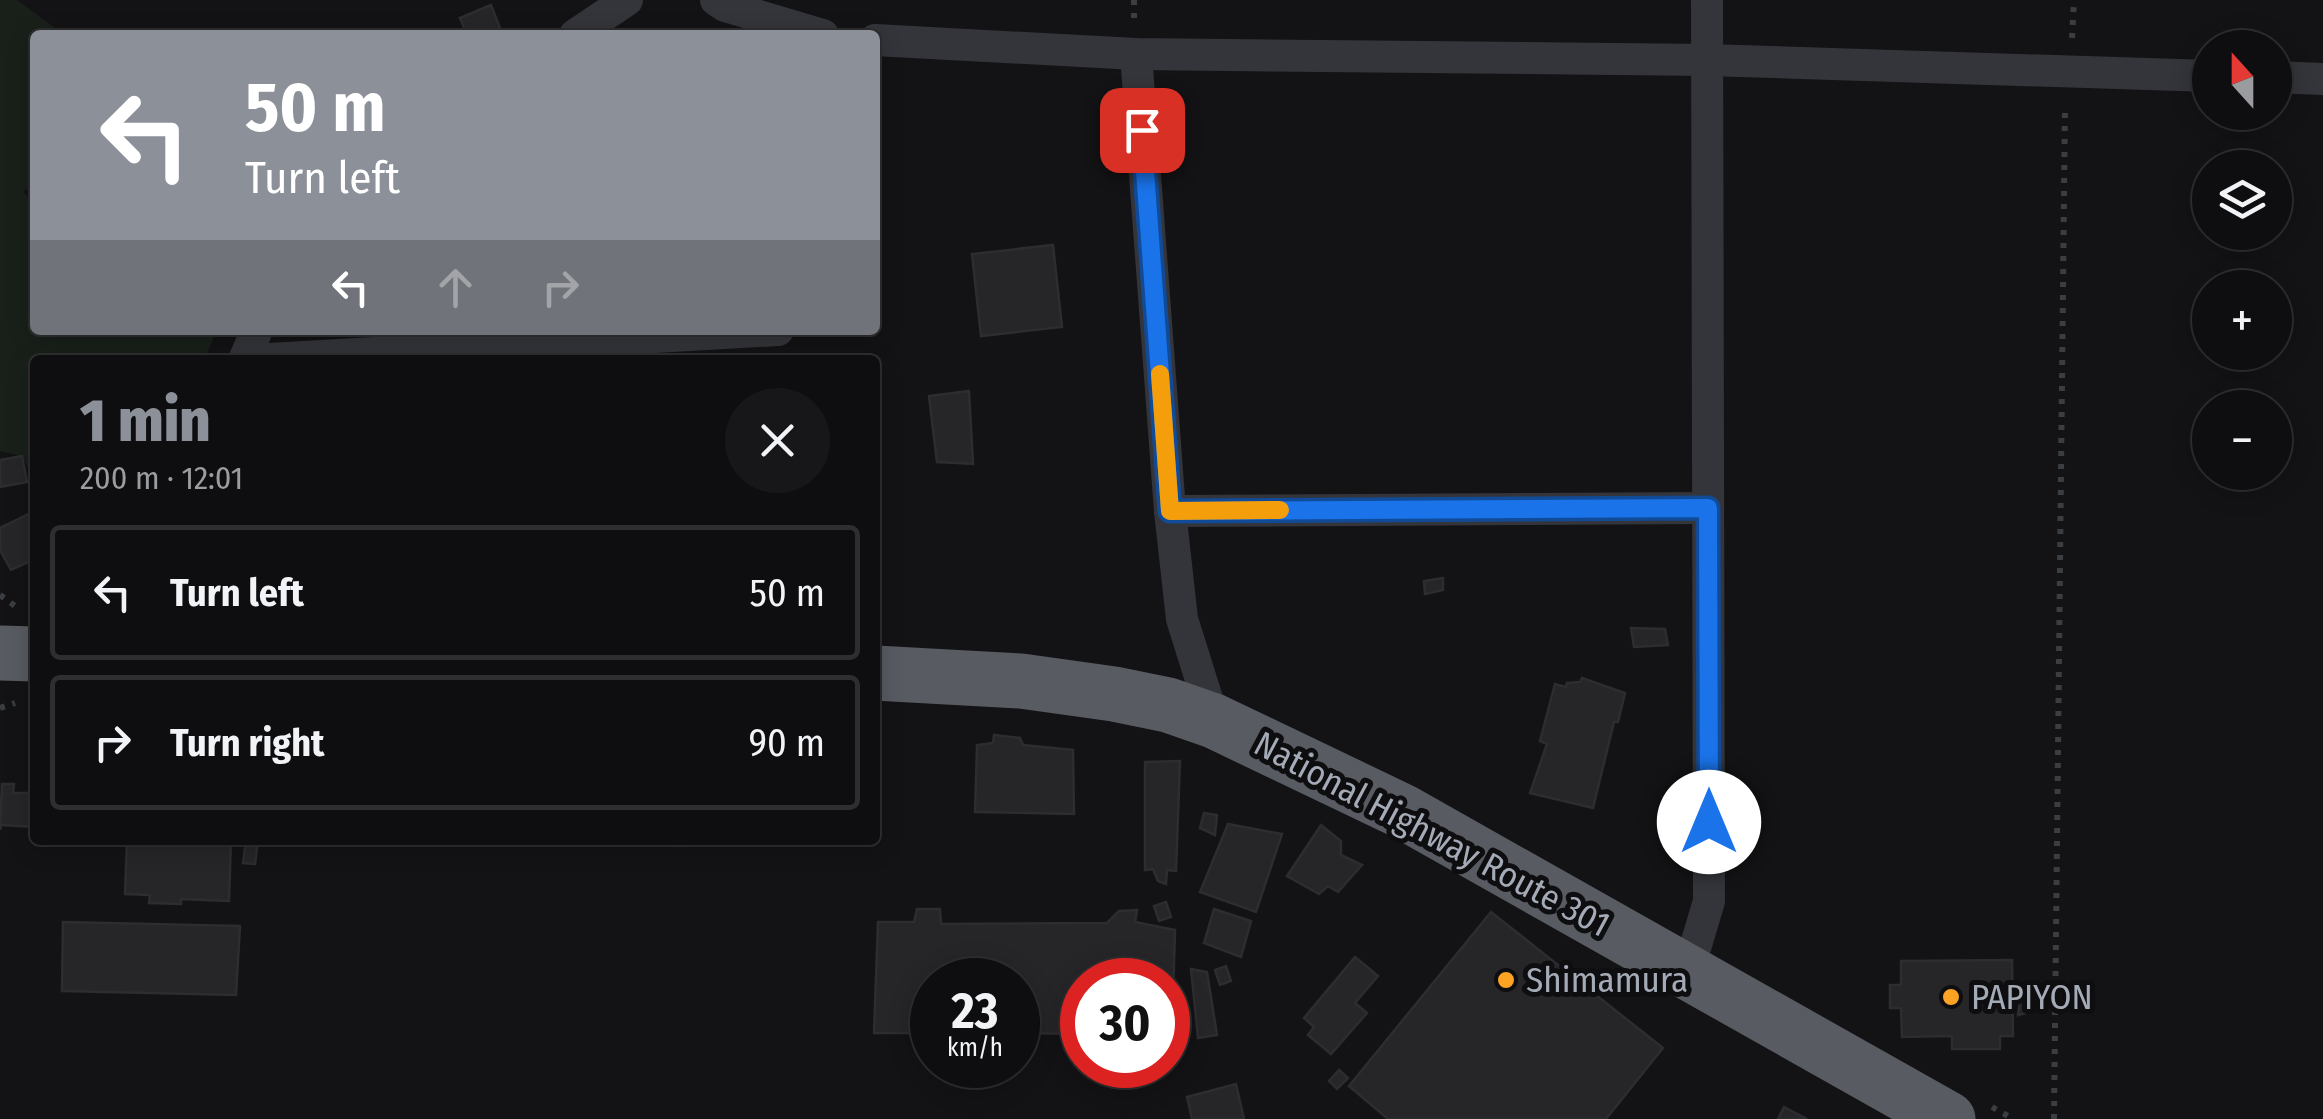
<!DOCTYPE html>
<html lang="en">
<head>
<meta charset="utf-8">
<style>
  :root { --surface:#0e0e10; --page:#171719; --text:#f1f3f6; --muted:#9b9c9f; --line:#2e2e30; --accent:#8c9099 }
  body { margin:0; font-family:"Fira Sans Condensed",sans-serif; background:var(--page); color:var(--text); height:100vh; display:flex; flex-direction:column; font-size:38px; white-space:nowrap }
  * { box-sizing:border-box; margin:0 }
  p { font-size:32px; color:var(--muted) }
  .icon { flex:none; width:55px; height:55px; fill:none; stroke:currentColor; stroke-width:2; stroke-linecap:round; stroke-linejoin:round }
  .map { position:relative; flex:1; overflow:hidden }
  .side { position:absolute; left:30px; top:355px; width:850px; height:490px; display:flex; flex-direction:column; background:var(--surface); border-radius:10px; box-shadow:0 5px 25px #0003,0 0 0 2px var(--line) }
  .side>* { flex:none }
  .hud { position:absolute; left:30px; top:30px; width:850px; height:305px; border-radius:10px; box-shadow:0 5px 25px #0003,0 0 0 2px var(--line); background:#8c9099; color:#fff; overflow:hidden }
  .needle { width:65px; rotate:339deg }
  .buttons { position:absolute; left:2192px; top:30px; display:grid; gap:20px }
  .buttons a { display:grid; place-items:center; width:100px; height:100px; border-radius:50%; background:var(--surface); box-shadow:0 5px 25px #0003,0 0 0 2px var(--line); font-size:50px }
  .speed { position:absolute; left:910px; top:958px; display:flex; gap:20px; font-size:50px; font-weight:700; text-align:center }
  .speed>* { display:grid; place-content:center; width:130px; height:130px; border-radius:50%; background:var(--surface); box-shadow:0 5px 25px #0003,0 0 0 2px var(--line); line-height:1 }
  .speed small { font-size:25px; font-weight:400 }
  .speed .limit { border:15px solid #d22; background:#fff; color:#111 }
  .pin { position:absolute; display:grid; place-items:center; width:85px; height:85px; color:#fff; margin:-42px; border-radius:20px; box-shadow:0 5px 15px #0006 }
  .me { position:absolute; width:110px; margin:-55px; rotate:0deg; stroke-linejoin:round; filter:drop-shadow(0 0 8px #0008) }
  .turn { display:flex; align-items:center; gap:35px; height:210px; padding:0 50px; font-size:45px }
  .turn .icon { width:130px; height:130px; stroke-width:2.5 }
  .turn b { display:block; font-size:70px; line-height:85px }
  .lanes { display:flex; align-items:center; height:95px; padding:0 50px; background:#0003; justify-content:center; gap:50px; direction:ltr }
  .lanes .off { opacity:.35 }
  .round { display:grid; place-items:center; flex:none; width:105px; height:105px; border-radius:52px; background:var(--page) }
  .head { display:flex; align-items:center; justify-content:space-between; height:170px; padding:0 50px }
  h1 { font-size:60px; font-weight:800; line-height:75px; color:var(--accent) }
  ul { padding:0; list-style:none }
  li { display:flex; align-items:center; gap:30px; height:135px; margin:0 20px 15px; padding:0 30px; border:5px solid var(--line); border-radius:10px }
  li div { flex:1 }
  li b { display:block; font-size:38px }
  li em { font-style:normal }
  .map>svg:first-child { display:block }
</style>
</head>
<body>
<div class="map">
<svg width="2323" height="1119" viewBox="0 0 2323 1119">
  <rect width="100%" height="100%" fill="#131315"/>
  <!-- green -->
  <polygon fill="#19201a" points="0,0 17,0 65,35 35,35 35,198 26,189 23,192 35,204 35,330 217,330 204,360 35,360 35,480 22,456 0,451"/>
  <!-- building -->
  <g fill="#262629" stroke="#2d2d31" stroke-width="2.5">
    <polygon points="491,5 500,28 482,35 467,35 460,18"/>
    <polygon points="1053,245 1062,327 981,336 972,254"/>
    <polygon points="969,391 973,464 937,462 929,396"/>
    <polygon points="22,456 27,482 0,487 0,460"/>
    <polygon points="35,511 35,559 11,570 0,550 0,528"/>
    <polygon points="1443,578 1443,590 1425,594 1424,581"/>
    <polygon points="1631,628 1665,629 1668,645 1634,647"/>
    <polygon points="1582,678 1625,693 1618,722 1614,722 1593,808 1530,793 1547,744 1540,741 1555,684 1566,687 1567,683 1580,682"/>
    <polygon points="994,735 1020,738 1023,745 1073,750 1074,814 975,812 977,745 993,743"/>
    <polygon points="1180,761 1176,871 1167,870 1166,884 1158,881 1153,869 1145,870 1145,762"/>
    <polygon points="2,784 14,784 13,793 35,793 35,827 1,825 0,830"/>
    <polygon points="1204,813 1217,815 1215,835 1200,828"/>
    <polygon points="1228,824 1282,834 1256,912 1200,892"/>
    <polygon points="1321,825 1341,841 1341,855 1362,865 1338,892 1328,886 1319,894 1287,876"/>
    <polygon points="127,840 231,840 229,901 181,899 181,904 149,903 150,895 125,894"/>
    <polygon points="246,840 258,840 255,864 243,863"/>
    <polygon points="679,840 734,840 734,842 680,846"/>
    <polygon points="1166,902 1171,917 1159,921 1154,906"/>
    <polygon points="917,909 940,909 941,924 1107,923 1119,911 1137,910 1135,922 1175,930 1172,1034 1168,1034 1168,980 1082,980 1082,1034 1018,1033 1018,980 932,980 932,1033 874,1033 878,922 914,922"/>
    <polygon points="1214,909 1251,921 1241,957 1204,943"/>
    <polygon points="1491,912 1663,1048 1606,1119 1388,1119 1349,1086"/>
    <polygon points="63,922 240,926 236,995 62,991"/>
    <polygon points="1355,957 1378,976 1355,1003 1367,1013 1331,1054 1308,1035 1314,1027 1304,1018"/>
    <polygon points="2012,960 2013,1036 2000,1036 2000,1049 1952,1049 1952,1036 1902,1037 1901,1008 1890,1008 1890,985 1901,985 1901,961"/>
    <polygon points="1226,966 1231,981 1220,985 1215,970"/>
    <polygon points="1191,969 1207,972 1217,1035 1198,1038"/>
    <polygon points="2021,996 2030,998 2030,1012 2018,1015"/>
    <polygon points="1339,1070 1348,1078 1337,1089 1329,1081"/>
    <polygon points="1236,1084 1244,1119 1192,1119 1187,1097"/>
    <polygon points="1784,1107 1807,1119 1778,1119"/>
  </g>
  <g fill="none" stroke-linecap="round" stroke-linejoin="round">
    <!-- path -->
    <g stroke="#3a3d41" stroke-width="6" stroke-dasharray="5 8" stroke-linecap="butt">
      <polyline points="1134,0 1134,19"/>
      <polyline points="2072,38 2074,0"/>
      <polyline points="0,595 15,606"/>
      <polyline points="0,708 15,703"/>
      <polyline points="1992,1107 2013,1119"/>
      <polyline points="2054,1119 2065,105"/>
    </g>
    <!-- minor -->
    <g stroke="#34353a" stroke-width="32">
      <polyline points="716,0 725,6 823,35"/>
      <polyline points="575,35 627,0"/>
      <polyline points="875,40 1136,54 1707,60 2210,76"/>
      <polyline points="1136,54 1170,511 1182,619 1214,721"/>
      <polyline points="2275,77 2323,79"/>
      <polyline points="244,360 257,330"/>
      <polyline points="251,360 778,330"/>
      <polyline points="1170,511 1708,508"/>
      <polyline points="1688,972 1709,901 1707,0"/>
    </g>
    <!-- trunk -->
    <g stroke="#585c62" stroke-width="55">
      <polyline points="0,653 35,654"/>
      <polyline points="875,673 1021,681 1114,694 1168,705 1214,721 1402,811 1948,1119"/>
    </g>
  </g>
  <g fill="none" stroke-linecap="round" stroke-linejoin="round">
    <defs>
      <polyline id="route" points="1142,130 1170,511 1708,508 1709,822"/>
    </defs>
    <!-- route casing -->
    <use href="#route" stroke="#114b97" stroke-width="25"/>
    <!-- route -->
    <use href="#route" stroke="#1a73e8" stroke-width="18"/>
    <!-- slow -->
    <polyline stroke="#f59e0b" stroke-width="18" points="1160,374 1170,511 1280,510"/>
  </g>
  <!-- markers -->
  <g fill="#fda323" stroke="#0e0e10" stroke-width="4">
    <circle cx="1506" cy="980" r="10"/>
    <circle cx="1951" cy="997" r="10"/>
  </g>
  <g text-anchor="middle" stroke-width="10" stroke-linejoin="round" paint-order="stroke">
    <!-- street labels -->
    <g font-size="35" fill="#a4abb6" stroke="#0e0e10">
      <text transform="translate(1432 834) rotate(28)" y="12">National Highway Route 301</text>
    </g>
    <!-- poi labels -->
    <g font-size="35" fill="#a4abb6" stroke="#0e0e10" text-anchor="start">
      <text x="1526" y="992">Shimamura</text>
      <text x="1971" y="1009">PAPIYON</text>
    </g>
  </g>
</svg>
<div class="buttons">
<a><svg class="needle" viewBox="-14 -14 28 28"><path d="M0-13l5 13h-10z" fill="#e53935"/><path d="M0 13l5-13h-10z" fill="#9b9c9f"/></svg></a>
<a><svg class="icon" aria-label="layers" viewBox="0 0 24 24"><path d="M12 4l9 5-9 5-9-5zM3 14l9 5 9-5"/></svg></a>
<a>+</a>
<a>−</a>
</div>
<div class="speed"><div>23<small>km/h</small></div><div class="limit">30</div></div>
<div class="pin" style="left:1142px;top:130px;background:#d93025"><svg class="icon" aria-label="arrive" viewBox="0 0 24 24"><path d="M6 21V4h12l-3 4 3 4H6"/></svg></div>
<svg class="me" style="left:1709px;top:822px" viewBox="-20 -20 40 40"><circle r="19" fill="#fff"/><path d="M0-13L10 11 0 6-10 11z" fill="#1a73e8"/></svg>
<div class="hud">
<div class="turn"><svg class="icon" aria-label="left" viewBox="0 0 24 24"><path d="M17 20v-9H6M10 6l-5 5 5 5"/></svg><div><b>50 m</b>Turn left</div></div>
<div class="lanes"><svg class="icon" aria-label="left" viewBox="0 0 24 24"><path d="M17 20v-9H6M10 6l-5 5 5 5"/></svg><svg class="icon off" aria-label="ahead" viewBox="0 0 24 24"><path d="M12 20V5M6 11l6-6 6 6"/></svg><svg class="icon off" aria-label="right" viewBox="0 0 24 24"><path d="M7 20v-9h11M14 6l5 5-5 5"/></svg></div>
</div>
<section class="side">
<div class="head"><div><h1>1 min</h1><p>200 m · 12:01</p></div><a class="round"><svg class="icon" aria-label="close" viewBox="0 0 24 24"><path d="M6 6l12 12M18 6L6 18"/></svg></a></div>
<ul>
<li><svg class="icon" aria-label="left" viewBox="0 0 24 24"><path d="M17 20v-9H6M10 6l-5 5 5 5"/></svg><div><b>Turn left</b></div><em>50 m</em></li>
<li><svg class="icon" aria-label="right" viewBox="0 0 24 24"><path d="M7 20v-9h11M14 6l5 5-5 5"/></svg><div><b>Turn right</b></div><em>90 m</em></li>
</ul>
</section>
</div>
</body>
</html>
